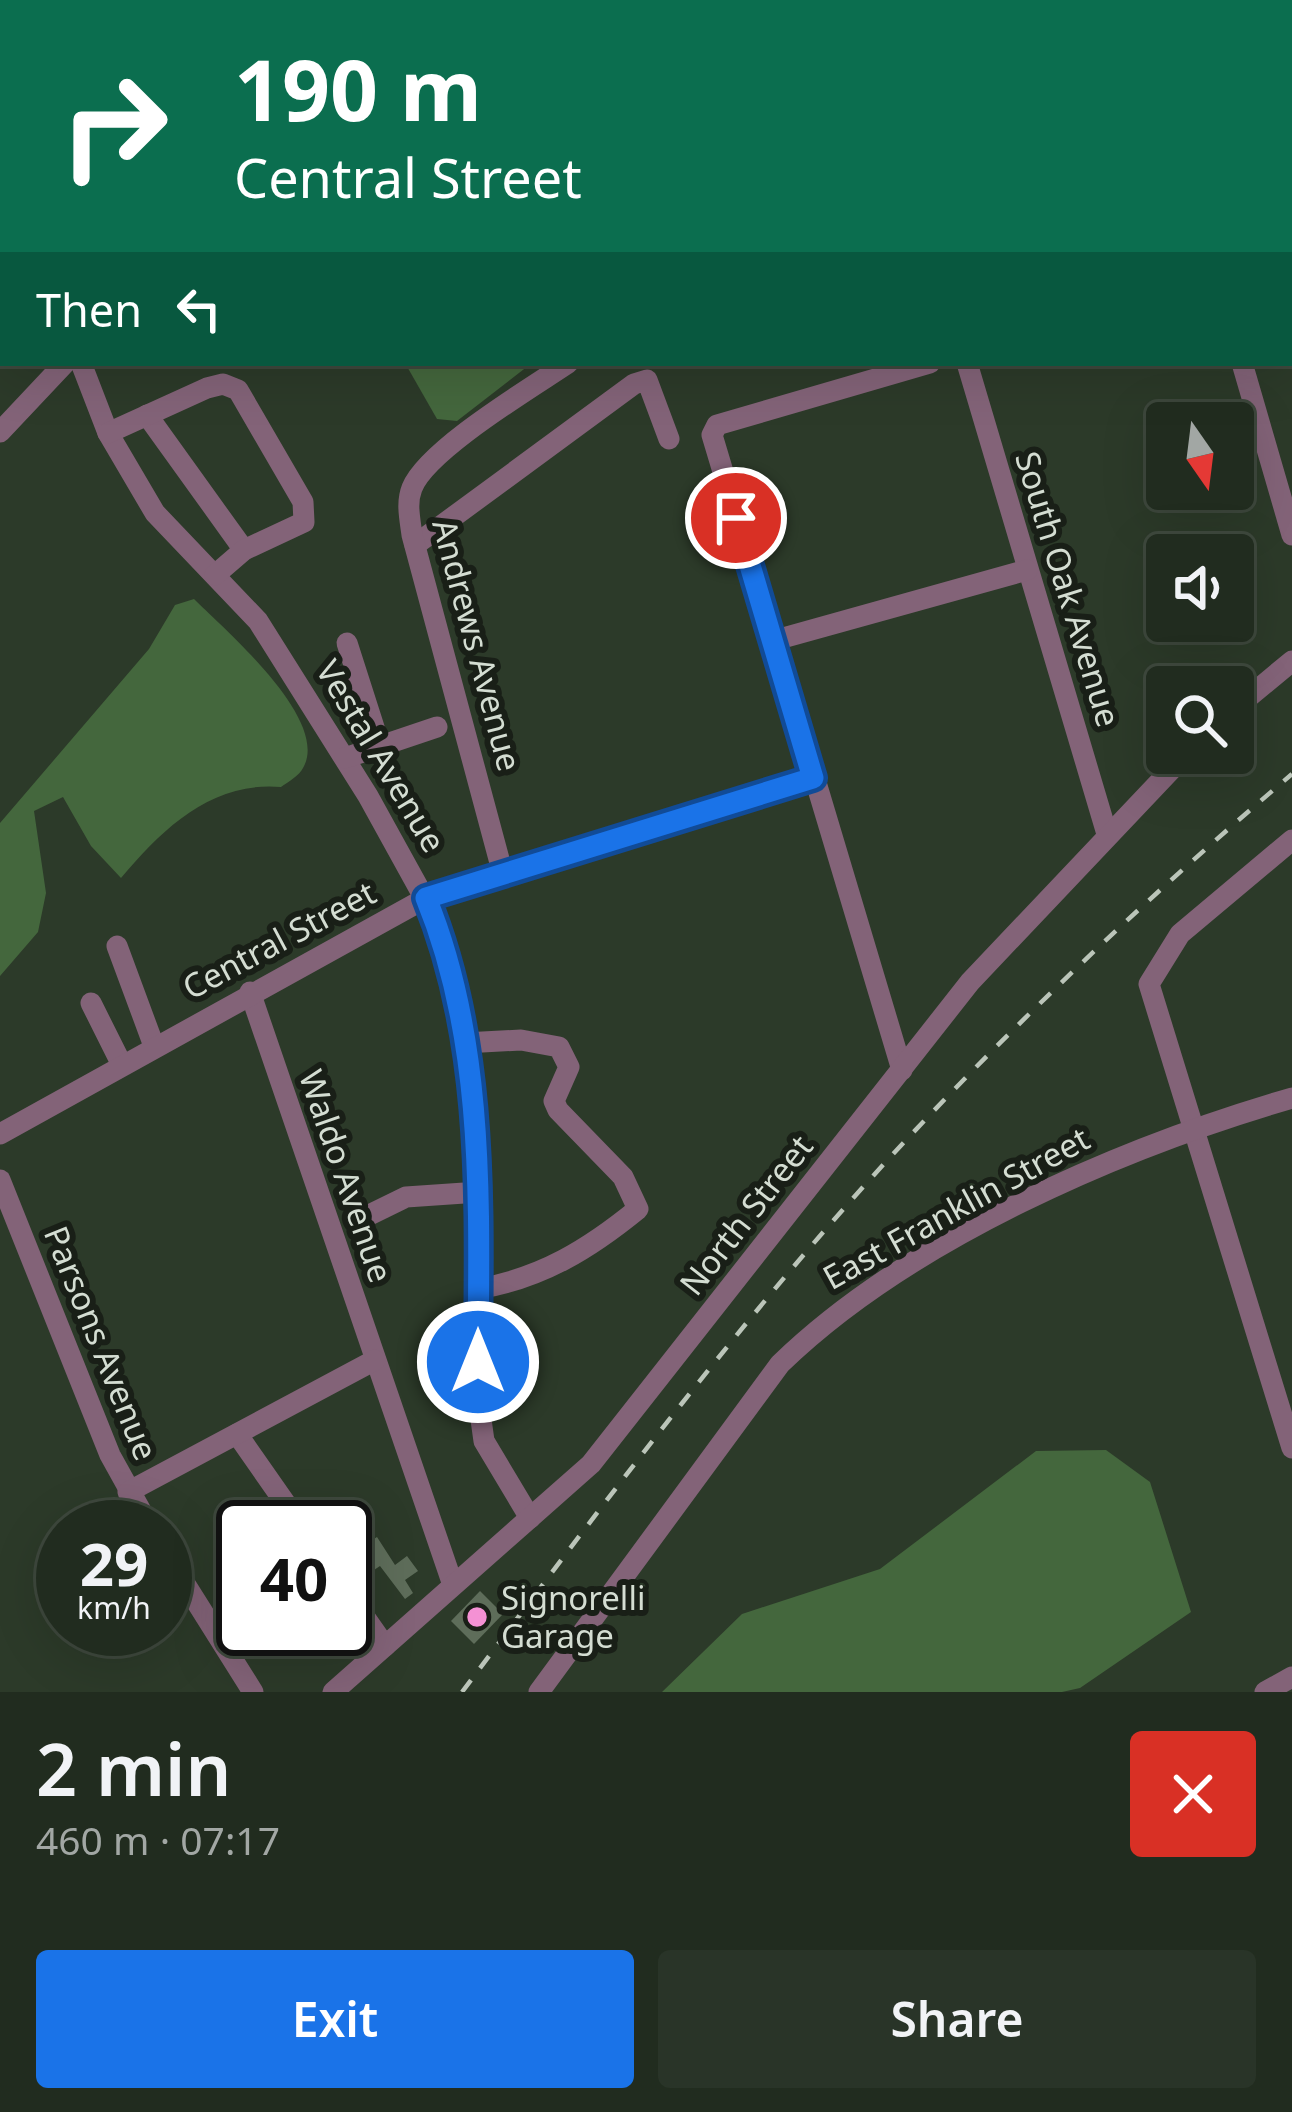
<!DOCTYPE html>
<html lang="en">
<head>
<meta charset="utf-8">
<style>
  :root { --surface:#212c1f; --page:#293428; --text:#f1f3f6; --muted:#a2a7a4; --line:#3e483d; --accent:#1a73e8 }
  body { margin:0; font-family:"Noto Sans",sans-serif; background:var(--page); color:var(--text); height:100vh; display:flex; flex-direction:column; font-size:45px; white-space:nowrap }
  * { box-sizing:border-box; margin:0 }
  p { font-size:39px; color:var(--muted) }
  .icon { flex:none; width:66px; height:66px; fill:none; stroke:currentColor; stroke-width:2; stroke-linecap:round; stroke-linejoin:round }
  .map { position:relative; height:1692px; overflow:hidden }
  .side { display:flex; flex-direction:column; background:var(--surface); flex:1 }
  .side>* { flex:none }
  .hud { position:absolute; left:0px; top:0px; width:1293px; height:366px; box-shadow:0 12px 48px #0002,0 0 0 3px var(--line); background:#0b6e4f; color:#fff; overflow:hidden }
  .needle { width:78px; rotate:166deg }
  .tools { position:absolute; left:1146px; top:402px; display:grid; gap:24px }
  .tools a { display:grid; place-items:center; width:108px; height:108px; border-radius:12px; background:var(--surface); box-shadow:0 12px 48px #0002,0 0 0 3px var(--line); font-size:60px }
  .speed { position:absolute; left:36px; top:1500px; display:flex; gap:24px; font-size:60px; font-weight:700; text-align:center }
  .speed>* { display:grid; place-content:center; width:156px; height:156px; border-radius:50%; background:var(--surface); box-shadow:0 12px 48px #0002,0 0 0 3px var(--line); line-height:1 }
  .speed small { font-size:30px; font-weight:400 }
  .speed .limit { border:6px solid #111; border-radius:18px; background:#fff; color:#111 }
  .pin { position:absolute; display:grid; place-items:center; width:102px; height:102px; color:#fff; margin:-51px; border:6px solid #fff; border-radius:50%; box-shadow:0 3px 12px #0007 }
  .me { position:absolute; width:132px; margin:-66px; rotate:0deg; stroke-linejoin:round; filter:drop-shadow(0 0 9px #0008) }
  .turn { display:flex; align-items:center; gap:42px; height:252px; padding:0 36px; font-size:54px }
  .turn .icon { width:156px; height:156px; stroke-width:2.5 }
  .turn b { display:block; font-size:84px; line-height:102px }
  .then { display:flex; align-items:center; height:114px; padding:0 36px; background:#0003; gap:24px; font-size:45px }
  .round { display:grid; place-items:center; flex:none; width:126px; height:126px; border-radius:12px; background:var(--page) }
  .overview { display:flex; align-items:center; justify-content:space-between; height:204px; padding:0 36px }
  h1 { font-size:72px; font-weight:600; line-height:90px }
  .cta { display:flex; gap:24px; margin-top:auto; padding:24px 36px }
  .cta a { flex:1; height:138px; border-radius:12px; background:var(--accent); color:#fff; font-size:48px; font-weight:600; line-height:138px; text-align:center }
  .cta a+a { background:var(--page); color:var(--text) }
  .map>svg:first-child { display:block }
</style>
</head>
<body>
<div class="map">
<svg width="1292" height="1692" viewBox="0 0 1292 1692">
  <rect width="100%" height="100%" fill="#2c3a29"/>
  <!-- green -->
  <g fill="#44673d">
    <polygon points="405,363 526,363 528,366 457,421 437,419"/>
    <path d="M194 599C225 630 331 720 303 768 300 775 288 782 281 787 212 781 163 828 121 878L91 846 63 797 34 811 46 893 38 932 0 976V823L149 649 175 605Z"/>
    <polygon points="1106,1450 1150,1482 1191,1612 1080,1688 1062,1692 662,1692 742,1614 880,1569 1036,1451"/>
  </g>
  <!-- building -->
  <g fill="#5e6d5a">
    <polygon points="377,1537 395,1565 407,1556 418,1571 405,1580 413,1593 405,1599 380,1566 368,1574 354,1552"/>
    <polygon points="480,1591 503,1614 474,1644 451,1621"/>
  </g>
  <g fill="none" stroke-linecap="round" stroke-linejoin="round">
    <!-- minor -->
    <g stroke="#836378" stroke-width="21">
      <polyline points="1139,0 1140,3"/>
      <polyline points="1175,3 1186,0"/>
      <polyline points="0,140 3,148"/>
      <polyline points="1290,259 1292,258"/>
      <polyline points="81,363 108,433 155,513 258,621 368,796 432,912 451,972 468,1062 479,1173 478,1398 484,1441 530,1518"/>
      <polyline points="967,363 1107,834"/>
      <polyline points="1242,363 1292,535"/>
      <polyline points="147,415 244,550"/>
      <polyline points="0,432 65,363"/>
      <polyline points="108,433 207,388 223,384 238,390 303,502 304,522 244,550 215,575"/>
      <polyline points="415,545 634,384 647,380 669,439"/>
      <polyline points="772,641 1027,570"/>
      <polyline points="347,643 380,746"/>
      <polyline points="1233,710 1292,661"/>
      <polyline points="345,758 437,727"/>
      <polyline points="1292,840 1180,934 1149,984 1292,1448"/>
      <path d="M503 874 412 535C410 519 406 503 412 488 427 450 531 388 568 363"/>
      <polyline points="117,946 154,1046"/>
      <polyline points="250,992 453,1585"/>
      <polyline points="91,1003 122,1065"/>
      <path d="M464 1043 521 1040 559 1047 569 1067 554 1101 558 1110 623 1177 638 1209C589 1249 542 1278 478 1289"/>
      <polyline points="902,1070 712,435 717,425 930,363"/>
      <polyline points="0,1134 426,898 813,778"/>
      <polyline points="0,1180 110,1455 150,1527"/>
      <polyline points="357,1221 406,1197 479,1192"/>
      <polyline points="237,1434 302,1527"/>
      <polyline points="128,1492 375,1360"/>
      <polyline points="165,1552 253,1692"/>
      <polyline points="345,1589 385,1646"/>
      <polyline points="333,1692 591,1464 970,982 1187,753"/>
      <path d="M539 1692 780 1364C909 1239 1120 1148 1292 1098"/>
      <polyline points="1265,1692 1292,1677"/>
    </g>
    <!-- rail -->
    <path stroke="#bbc5b9" stroke-width="4.5" stroke-dasharray="15 15" stroke-linecap="butt" d="M462 1692C604 1503 746 1311 908 1138 1028 1010 1158 888 1292 774"/>
  </g>
  <g fill="none" stroke-linecap="round" stroke-linejoin="round">
    <defs>
      <path id="route" d="M478 1362C479 1208 486 1044 426 898L813 778 736 518"/>
    </defs>
    <!-- route casing -->
    <use href="#route" stroke="#114b97" stroke-width="30"/>
    <!-- route -->
    <use href="#route" stroke="#1a73e8" stroke-width="21"/>
  </g>
  <!-- markers -->
  <circle fill="#f491d4" stroke="#191f17" stroke-width="4.5" cx="477" cy="1617" r="12"/>
  <g text-anchor="middle" stroke-width="12" stroke-linejoin="round" paint-order="stroke">
    <!-- street labels -->
    <g font-size="33" fill="#d4ddd2" stroke="#191f17">
      <text transform="translate(1068 589) rotate(73)" y="12">South Oak Avenue</text>
      <text transform="translate(477 645) rotate(75)" y="12">Andrews Avenue</text>
      <text transform="translate(381 756) rotate(59)" y="12">Vestal Avenue</text>
      <text transform="translate(279 940) rotate(-28)" y="12">Central Street</text>
      <text transform="translate(346 1176) rotate(71)" y="12">Waldo Avenue</text>
      <text transform="translate(956 1208) rotate(-29)" y="12">East Franklin Street</text>
      <text transform="translate(746 1215) rotate(-52)" y="12">North Street</text>
      <text transform="translate(101 1343) rotate(68)" y="12">Parsons Avenue</text>
    </g>
    <!-- poi labels -->
    <g font-size="33" fill="#d4ddd2" stroke="#191f17" text-anchor="start">
      <text x="501" y="1610">Signorelli<tspan x="501" dy="38">Garage</tspan></text>
    </g>
  </g>
</svg>
<div class="tools">
<a><svg class="needle" viewBox="-14 -14 28 28"><path d="M0-13l5 13h-10z" fill="#e53935"/><path d="M0 13l5-13h-10z" fill="#a2a7a4"/></svg></a>
<a><svg class="icon" aria-label="sound" viewBox="0 0 24 24"><path d="M4 9h4l5-4v14l-5-4H4zM17 9q2 3 0 6"/></svg></a>
<a><svg class="icon" aria-label="search" viewBox="0 0 24 24"><circle cx="10" cy="10" r="6"/><path d="M15 15l6 6"/></svg></a>
</div>
<div class="speed"><div>29<small>km/h</small></div><div class="limit">40</div></div>
<div class="pin" style="left:736px;top:518px;background:#d93025"><svg class="icon" aria-label="arrive" viewBox="0 0 24 24"><path d="M6 21V4h12l-3 4 3 4H6"/></svg></div>
<svg class="me" style="left:478px;top:1362px" viewBox="-20 -20 40 40"><circle r="17" fill="#1a73e8" stroke="#fff" stroke-width="3"/><path d="M0-11L8 9 0 5-8 9z" fill="#fff"/></svg>
<div class="hud">
<div class="turn"><svg class="icon" aria-label="right" viewBox="0 0 24 24"><path d="M7 20v-9h11M14 6l5 5-5 5"/></svg><div><b>190 m</b>Central Street</div></div>
<div class="then">Then<svg class="icon" aria-label="left" viewBox="0 0 24 24"><path d="M17 20v-9H6M10 6l-5 5 5 5"/></svg></div>
</div>
</div>
<section class="side">
<div class="overview"><div><h1>2 min</h1><p>460 m · 07:17</p></div><a class="round" style="background:#d93025;color:#fff"><svg class="icon" aria-label="close" viewBox="0 0 24 24"><path d="M6 6l12 12M18 6L6 18"/></svg></a></div>
<div class="cta"><a>Exit</a><a>Share</a></div>
</section>
</body>
</html>
